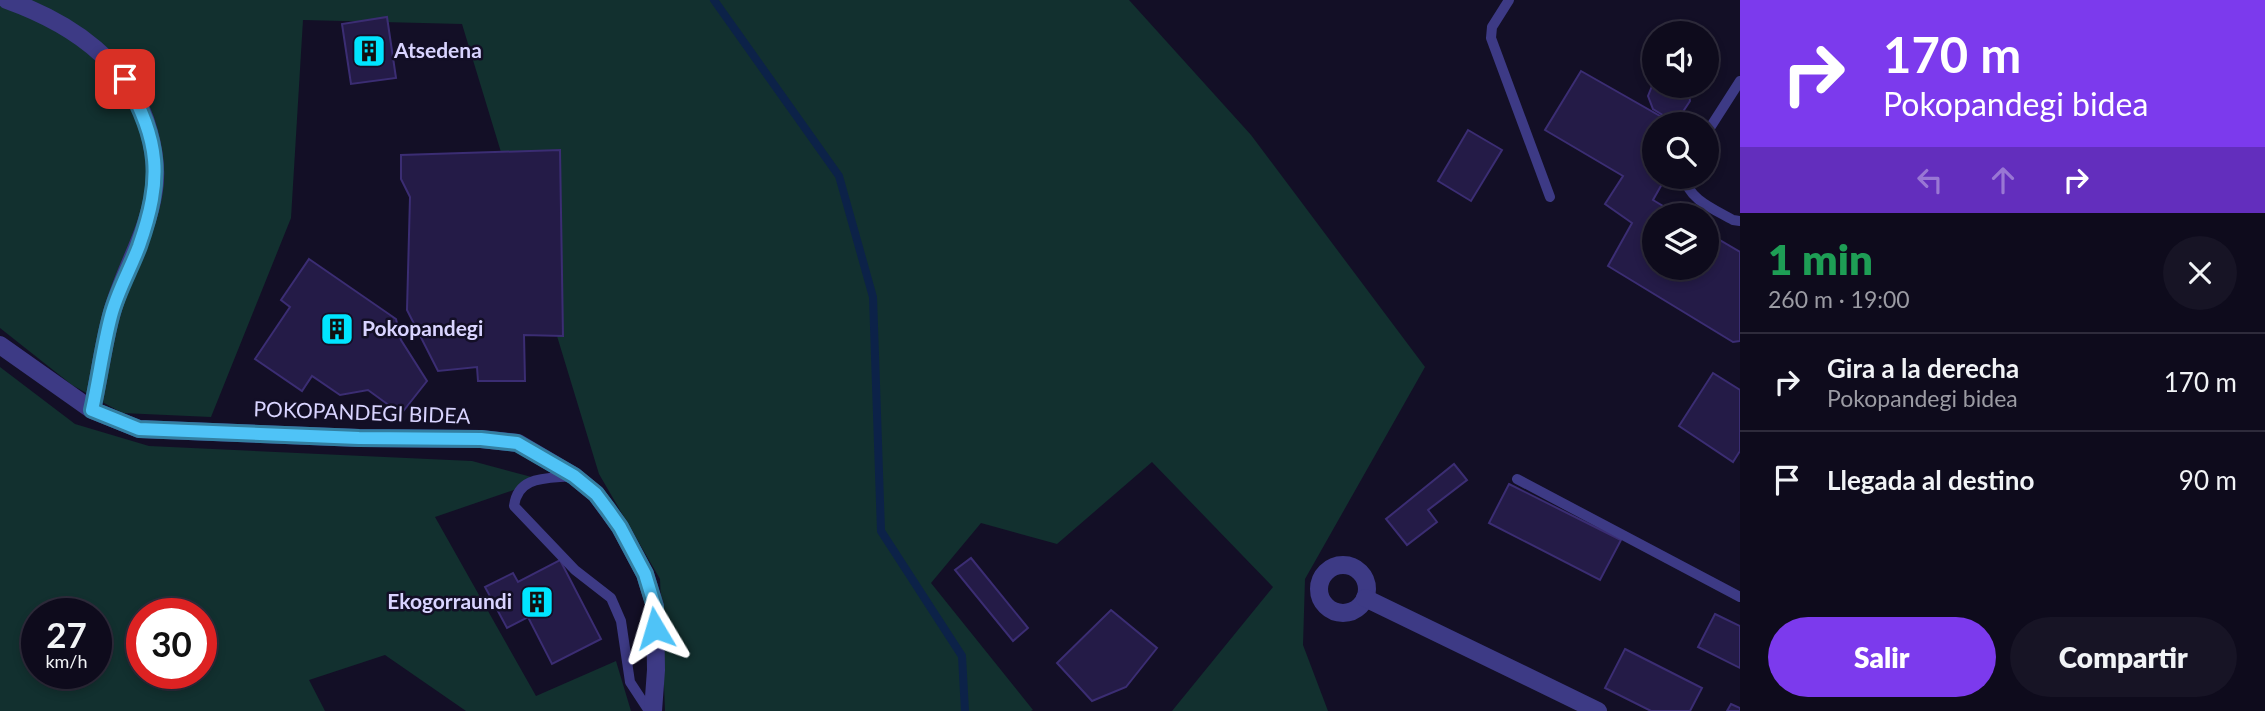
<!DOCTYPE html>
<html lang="es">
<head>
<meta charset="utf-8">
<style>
  :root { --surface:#0e0b1c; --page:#171425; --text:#f1f3f6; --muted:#9b9ba3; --line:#2e2b3b; --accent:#7c3aed }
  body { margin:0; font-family:Lato,sans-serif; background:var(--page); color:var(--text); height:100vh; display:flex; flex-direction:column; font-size:26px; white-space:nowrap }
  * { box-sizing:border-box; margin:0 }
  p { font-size:23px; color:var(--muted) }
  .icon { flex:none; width:38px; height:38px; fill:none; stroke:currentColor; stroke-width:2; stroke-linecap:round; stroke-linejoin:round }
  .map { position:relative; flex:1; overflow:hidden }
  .details { display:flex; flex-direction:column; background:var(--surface); width:525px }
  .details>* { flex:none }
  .guide { background:#7c3aed; color:#fff; overflow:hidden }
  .tools { position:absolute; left:1642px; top:21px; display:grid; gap:14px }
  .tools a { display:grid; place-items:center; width:77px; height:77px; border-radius:50%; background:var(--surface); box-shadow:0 4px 10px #0003,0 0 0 2px var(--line); font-size:35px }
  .speed { position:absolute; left:21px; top:598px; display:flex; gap:14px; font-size:35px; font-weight:700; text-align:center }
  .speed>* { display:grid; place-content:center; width:91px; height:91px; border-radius:50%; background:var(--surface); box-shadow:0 4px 10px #0003,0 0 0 2px var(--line); line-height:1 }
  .speed small { font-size:18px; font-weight:400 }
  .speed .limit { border:10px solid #d22; background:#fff; color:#111 }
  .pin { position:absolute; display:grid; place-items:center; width:60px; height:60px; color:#fff; margin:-30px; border-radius:14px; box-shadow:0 4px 10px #0006 }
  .me { position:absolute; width:77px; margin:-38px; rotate:353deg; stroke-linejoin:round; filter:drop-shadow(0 0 5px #0008) }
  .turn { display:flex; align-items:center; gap:24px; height:147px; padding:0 28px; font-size:32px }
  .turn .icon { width:91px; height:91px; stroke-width:2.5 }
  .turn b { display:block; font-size:49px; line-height:60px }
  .lanes { display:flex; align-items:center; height:66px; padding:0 28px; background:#0003; justify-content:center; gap:35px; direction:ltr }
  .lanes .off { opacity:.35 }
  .round { display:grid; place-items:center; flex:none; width:74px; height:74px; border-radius:37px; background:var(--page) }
  .headline { display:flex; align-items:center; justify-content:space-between; height:119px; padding:0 28px }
  h1 { font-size:42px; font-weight:800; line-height:52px; color:#1e9e55 }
  .cta { display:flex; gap:14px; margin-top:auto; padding:14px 28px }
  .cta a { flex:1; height:80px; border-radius:42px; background:var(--accent); color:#fff; font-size:28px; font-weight:800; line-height:80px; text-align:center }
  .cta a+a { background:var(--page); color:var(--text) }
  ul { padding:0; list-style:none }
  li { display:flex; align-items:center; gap:21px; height:98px; padding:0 28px; border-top:2px solid var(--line) }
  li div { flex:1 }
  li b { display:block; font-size:26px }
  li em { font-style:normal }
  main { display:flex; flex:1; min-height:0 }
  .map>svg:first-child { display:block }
</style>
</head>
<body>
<main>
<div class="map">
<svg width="1740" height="711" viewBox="0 0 1740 711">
  <rect width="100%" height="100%" fill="#130f26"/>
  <!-- green -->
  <g fill="#12302f" fill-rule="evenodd">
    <polygon points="0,0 1129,0 1251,135 1425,367 1305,579 1303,645 1328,711 1172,711 1273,587 1152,462 1057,544 981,523 931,583 1033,710 1031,711 665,711 660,579 599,474 462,24 303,20 291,218 211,417 122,413 72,385 0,328"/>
    <path d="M0 367 75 424 149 446 472 461 543 480 435 517 536 696 616 661 631 711H466L385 655 309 680 325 711H0ZM37 614H96V674H37ZM142 614H201V674H142Z"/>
  </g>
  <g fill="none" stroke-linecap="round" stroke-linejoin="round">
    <!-- stream -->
    <polyline stroke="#0c2248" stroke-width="8" points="714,0 839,176 873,297 881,531 962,656 965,711"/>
  </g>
  <!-- building -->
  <g fill="#241b47" stroke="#3b2d73" stroke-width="2">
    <polygon points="387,17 396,78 351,84 342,24"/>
    <polygon points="1581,71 1674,124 1654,124 1654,177 1666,177 1653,200 1678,215 1654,215 1654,268 1706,268 1706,232 1740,252 1740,341 1733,342 1608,266 1632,223 1605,204 1623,176 1545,130"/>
    <polygon points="1654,81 1654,86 1688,86 1690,101 1682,113 1666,117 1653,109 1648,96"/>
    <polygon points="1468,130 1502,150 1471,201 1438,181"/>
    <polygon points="560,150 563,336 524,335 525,381 478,381 477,367 438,371 407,310 410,197 401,179 401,155"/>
    <polygon points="309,259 396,319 401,340 427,381 401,414 368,390 340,395 312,376 302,391 255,359 290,307 281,300"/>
    <polygon points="1713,373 1740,390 1740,451 1733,462 1679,426"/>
    <polygon points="1454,464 1467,480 1428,510 1437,522 1407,545 1386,519"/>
    <polygon points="1509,484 1621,540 1600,580 1489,523"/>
    <polygon points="971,558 1028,628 1013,641 955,570"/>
    <polygon points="560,560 601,639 552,664 528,617 507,628 485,587 513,573 518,582"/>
    <polygon points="1111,610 1157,648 1126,687 1092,701 1057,663"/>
    <polygon points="1715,614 1740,626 1740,668 1698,647"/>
    <polygon points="1625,649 1702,688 1690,711 1651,711 1605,688"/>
    <polygon points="1731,704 1740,708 1740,711 1727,711"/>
  </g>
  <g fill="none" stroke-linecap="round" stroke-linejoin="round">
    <!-- lane -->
    <g stroke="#3d3a85" stroke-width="10">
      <polyline points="1509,0 1492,27 1491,38 1550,197"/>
      <polyline points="1706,134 1740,81"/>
      <path d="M1685 177C1687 199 1716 210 1733 220L1740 221"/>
      <path d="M573 476C547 479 518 475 514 506L575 570 611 598 621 621 630 682 649 711"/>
      <polyline points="1517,479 1740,597"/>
    </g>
    <!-- street -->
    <g stroke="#3d3a85" stroke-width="18">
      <path d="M7 0C71 23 131 63 149 132 154 150 157 170 154 190 148 234 122 273 111 316 103 346 99 379 92 410"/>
      <polyline points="0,345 92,410 139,429 359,438 481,439 518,443 574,476 596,494 620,527 645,574 655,606 656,670 653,711"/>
      <circle cx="1343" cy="589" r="24"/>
      <polyline points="1365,598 1598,711"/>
    </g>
  </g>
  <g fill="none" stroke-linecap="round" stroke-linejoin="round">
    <defs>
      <path id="route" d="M125 79C160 143 163 177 139 246 130 270 117 292 111 316 103 346 99 379 92 410L139 429 359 438 481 439 517 443 574 476 596 494 608 510 620 527 645 574 655 607V628"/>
    </defs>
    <!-- route casing -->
    <use href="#route" stroke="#337fa1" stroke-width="18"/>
    <!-- route -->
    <use href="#route" stroke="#4fc3f7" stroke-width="12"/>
  </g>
  <!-- icons -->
  <defs>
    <symbol id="building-square" viewBox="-11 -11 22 22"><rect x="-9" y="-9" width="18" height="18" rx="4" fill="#00e5ff" stroke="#130f26"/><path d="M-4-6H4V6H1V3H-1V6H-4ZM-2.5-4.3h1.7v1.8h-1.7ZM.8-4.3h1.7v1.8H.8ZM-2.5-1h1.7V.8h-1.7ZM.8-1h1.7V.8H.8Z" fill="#111"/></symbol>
  </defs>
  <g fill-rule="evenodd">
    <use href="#building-square" x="350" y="32" width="38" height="38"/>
    <use href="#building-square" x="318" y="310" width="38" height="38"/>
    <use href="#building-square" x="518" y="583" width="38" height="38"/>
  </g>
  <g text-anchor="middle" stroke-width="5" stroke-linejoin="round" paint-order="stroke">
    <!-- poi labels -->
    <g font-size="21" font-weight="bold" fill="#d9d4ff" stroke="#130f26" text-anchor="start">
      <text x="394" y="58">Atsedena</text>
      <text x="362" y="336">Pokopandegi</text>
      <text x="512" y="609" text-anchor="end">Ekogorraundi</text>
    </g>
    <!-- street labels -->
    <g font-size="21" fill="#d9d4ff" stroke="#130f26">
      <text transform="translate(362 413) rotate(2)" y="7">POKOPANDEGI BIDEA</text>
    </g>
  </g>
</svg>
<div class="tools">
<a><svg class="icon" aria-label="sound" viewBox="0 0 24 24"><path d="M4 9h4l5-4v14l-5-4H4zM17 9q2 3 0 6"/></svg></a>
<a><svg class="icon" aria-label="search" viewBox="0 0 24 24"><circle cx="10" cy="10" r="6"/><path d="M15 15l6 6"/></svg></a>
<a><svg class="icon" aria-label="layers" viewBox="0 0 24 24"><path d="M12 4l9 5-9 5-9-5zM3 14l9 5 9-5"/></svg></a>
</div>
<div class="speed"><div>27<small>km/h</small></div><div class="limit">30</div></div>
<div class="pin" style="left:125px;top:79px;background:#d93025"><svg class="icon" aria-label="arrive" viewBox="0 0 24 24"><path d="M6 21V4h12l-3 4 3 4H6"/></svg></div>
<svg class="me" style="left:655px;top:628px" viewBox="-20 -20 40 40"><path d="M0-17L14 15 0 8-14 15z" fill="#4fc3f7" stroke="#fff" stroke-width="4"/></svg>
</div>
<section class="details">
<div class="guide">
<div class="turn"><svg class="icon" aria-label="right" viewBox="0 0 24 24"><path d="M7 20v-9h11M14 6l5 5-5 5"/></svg><div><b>170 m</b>Pokopandegi bidea</div></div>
<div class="lanes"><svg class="icon off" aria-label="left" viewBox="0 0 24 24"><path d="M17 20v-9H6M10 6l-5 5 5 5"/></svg><svg class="icon off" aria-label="ahead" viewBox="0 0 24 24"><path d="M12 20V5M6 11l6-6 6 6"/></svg><svg class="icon" aria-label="right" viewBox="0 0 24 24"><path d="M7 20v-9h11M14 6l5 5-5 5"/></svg></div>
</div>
<div class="headline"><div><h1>1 min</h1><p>260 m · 19:00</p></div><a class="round"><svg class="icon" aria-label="close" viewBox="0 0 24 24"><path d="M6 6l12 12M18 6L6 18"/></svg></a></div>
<ul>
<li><svg class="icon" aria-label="right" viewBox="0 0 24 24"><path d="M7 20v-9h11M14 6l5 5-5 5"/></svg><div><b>Gira a la derecha</b><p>Pokopandegi bidea</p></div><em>170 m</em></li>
<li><svg class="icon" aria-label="arrive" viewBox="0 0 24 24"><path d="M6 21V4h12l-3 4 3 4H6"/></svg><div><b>Llegada al destino</b></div><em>90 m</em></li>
</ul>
<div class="cta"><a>Salir</a><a>Compartir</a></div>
</section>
</main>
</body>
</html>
